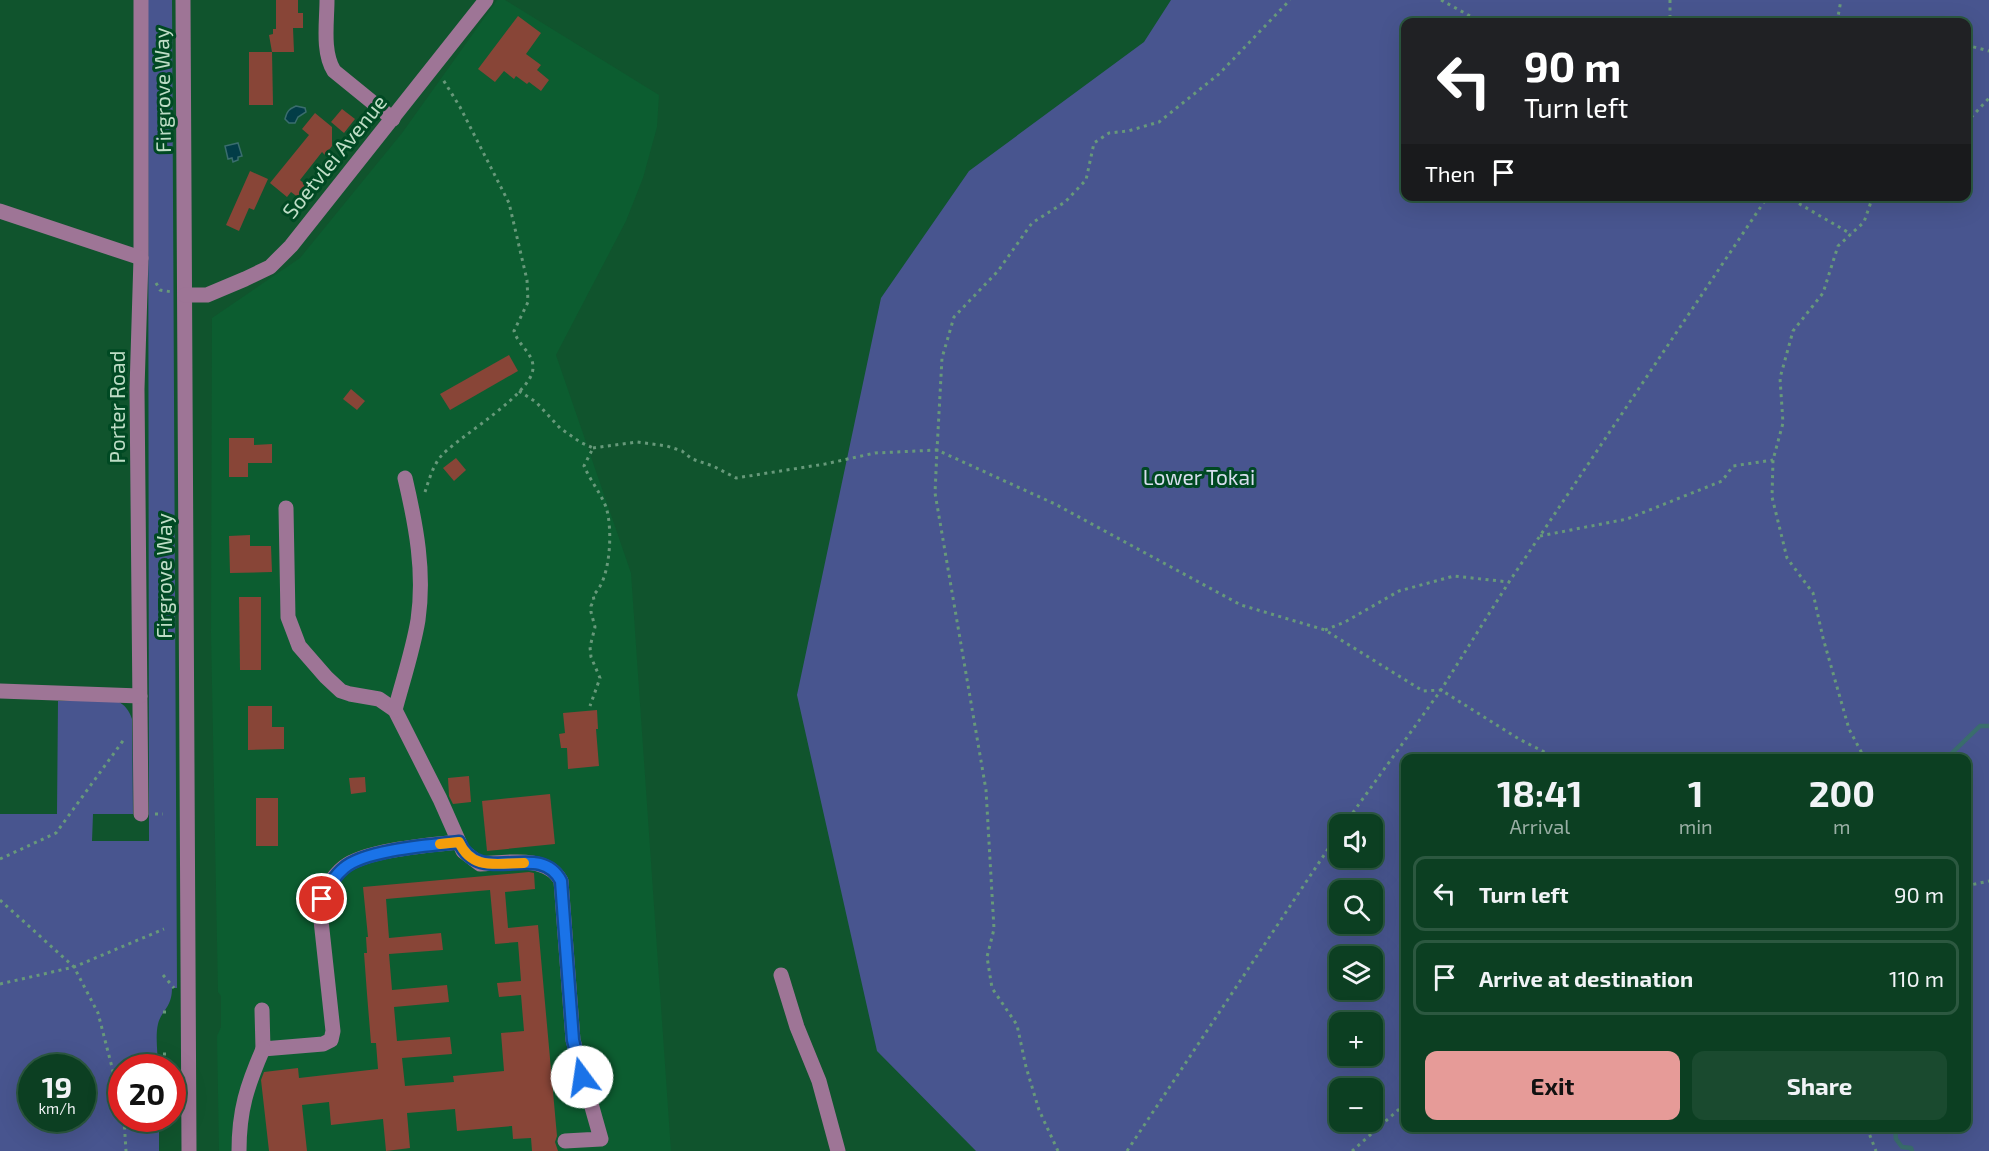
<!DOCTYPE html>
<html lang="en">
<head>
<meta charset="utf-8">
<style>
  :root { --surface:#0c3f22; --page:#1a4a2f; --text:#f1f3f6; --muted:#9aafa5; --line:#2c5840; --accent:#e69b98 }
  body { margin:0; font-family:"Exo 2",sans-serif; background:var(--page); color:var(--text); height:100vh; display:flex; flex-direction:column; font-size:22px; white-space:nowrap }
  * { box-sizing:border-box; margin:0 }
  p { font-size:20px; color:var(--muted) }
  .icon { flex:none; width:33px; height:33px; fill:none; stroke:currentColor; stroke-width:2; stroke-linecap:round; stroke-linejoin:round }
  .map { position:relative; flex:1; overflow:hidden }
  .sheet { position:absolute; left:1401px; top:754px; width:570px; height:378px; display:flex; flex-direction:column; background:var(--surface); border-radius:12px; box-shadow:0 6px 24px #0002,0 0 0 2px var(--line) }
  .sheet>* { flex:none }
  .guide { position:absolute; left:1401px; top:18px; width:570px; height:183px; border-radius:12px; box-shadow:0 6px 24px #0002,0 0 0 2px var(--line); background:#202124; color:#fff; overflow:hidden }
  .fabs { position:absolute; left:1329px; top:814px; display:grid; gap:12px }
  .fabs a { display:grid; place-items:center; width:54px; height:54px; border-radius:12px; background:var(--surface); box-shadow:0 6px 24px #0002,0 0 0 2px var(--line); font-size:30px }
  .speed { position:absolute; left:18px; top:1054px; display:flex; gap:12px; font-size:30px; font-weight:700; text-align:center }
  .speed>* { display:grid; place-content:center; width:78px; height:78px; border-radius:50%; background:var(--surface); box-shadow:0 6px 24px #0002,0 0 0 2px var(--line); line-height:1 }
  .speed small { font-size:15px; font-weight:400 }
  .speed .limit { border:9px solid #d22; background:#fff; color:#111 }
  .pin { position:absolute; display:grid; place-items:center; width:51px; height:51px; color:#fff; margin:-26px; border:3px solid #fff; border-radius:50%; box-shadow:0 2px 6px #0007 }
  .me { position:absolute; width:66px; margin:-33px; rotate:346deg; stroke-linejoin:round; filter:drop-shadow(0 0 4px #0008) }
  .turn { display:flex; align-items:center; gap:21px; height:126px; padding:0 24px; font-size:27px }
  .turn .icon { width:78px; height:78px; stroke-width:2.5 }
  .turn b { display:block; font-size:42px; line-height:51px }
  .then { display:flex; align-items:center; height:57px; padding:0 24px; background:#0003; gap:12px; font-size:22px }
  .eta { display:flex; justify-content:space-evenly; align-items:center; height:102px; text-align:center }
  .eta b { font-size:36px; font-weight:700; line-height:42px }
  .button { display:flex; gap:12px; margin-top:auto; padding:12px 24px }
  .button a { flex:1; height:69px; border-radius:12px; background:var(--accent); color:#111; font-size:24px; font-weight:700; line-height:69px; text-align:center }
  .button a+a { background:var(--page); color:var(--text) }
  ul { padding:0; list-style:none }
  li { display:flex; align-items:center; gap:18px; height:75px; margin:0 12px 9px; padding:0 12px; border:3px solid var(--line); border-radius:12px }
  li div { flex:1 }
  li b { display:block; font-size:22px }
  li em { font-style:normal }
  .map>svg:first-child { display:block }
</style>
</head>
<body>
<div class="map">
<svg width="1989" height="1151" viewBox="0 0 1989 1151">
  <rect width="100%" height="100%" fill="#10542d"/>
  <!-- built -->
  <polygon fill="#0c5d30" points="497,0 505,0 659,95 657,127 643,178 626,221 556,355 631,573 671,1151 219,1151 217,1036 221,1027 221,996 218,992 211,633 212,318 300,258 402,133"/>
  <!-- green -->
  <g fill="#48558f" fill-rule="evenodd">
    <path d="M148 0H172L177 988H172C172 1008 161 1011 158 1024 155 1037 158 1054 158 1068H122V1119H159V1151H0V814H57L58 701H117C125 705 129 710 132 719L133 814H93L92 841H149ZM32 1068H82V1119H32Z"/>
    <path d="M1171 0H1989V1151H976L877 1051 797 695 881 298 969 171 1144 42ZM1406 22H1966V196H1406ZM1406 759H1966V1128H1406ZM1340 825H1372V858H1340ZM1340 891H1372V924H1340ZM1340 957H1372V990H1340ZM1340 1023H1372V1056H1340ZM1340 1089H1372V1122H1340Z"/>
  </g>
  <!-- water -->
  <g fill="#023d47" stroke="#3a6d6d" stroke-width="1.5">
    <path d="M296 106 305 108 306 112 298 117 295 123H289L285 119C287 111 289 109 296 106Z"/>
    <polygon points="238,143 242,156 238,157 238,160 233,162 232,158 228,159 225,146"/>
  </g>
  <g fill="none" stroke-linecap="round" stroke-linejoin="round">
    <!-- stream -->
    <g stroke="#3a6d6d" stroke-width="4.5">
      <polyline points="1950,759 1952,753 1980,726 1989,726"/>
      <polyline points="1895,1128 1896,1139 1902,1147 1911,1148 1912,1151"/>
    </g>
  </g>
  <!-- building -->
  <g fill="#884537" fill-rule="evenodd">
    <polygon points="276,0 298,0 298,13 303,13 303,28 293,28 294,52 272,52 269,35 273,34 273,29 276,29"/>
    <polygon points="518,16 541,33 526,54 541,65 537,70 549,80 541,91 529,82 527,84 516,76 514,79 504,71 495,82 478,69"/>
    <polygon points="249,52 272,52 273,105 249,105"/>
    <polygon points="342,109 355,119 344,133 331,122"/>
    <polygon points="315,113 332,127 332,146 325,155 322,152 300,180 311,190 303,201 291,192 287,197 270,183 309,135 302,129"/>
    <polygon points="250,171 268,179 254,210 249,208 239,231 226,225"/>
    <polygon points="509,355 518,371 450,410 440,394"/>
    <polygon points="351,389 365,401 357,410 343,399"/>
    <polygon points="229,438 254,438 254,445 272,444 272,463 248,463 248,477 229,477"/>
    <polygon points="456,458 466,470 454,481 443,468"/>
    <polygon points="250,535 250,546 271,546 272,572 230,573 229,536"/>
    <polygon points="239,597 261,597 261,670 240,670"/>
    <polygon points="248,706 272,706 272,727 284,727 284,749 248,750"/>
    <polygon points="597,710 598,729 596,729 599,766 568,769 567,748 561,748 559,734 565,733 563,713"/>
    <polygon points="469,776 471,802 453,804 449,796 448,778"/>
    <polygon points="365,777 366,792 351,794 349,778"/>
    <polygon points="550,794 555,844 487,851 482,801"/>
    <rect x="256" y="798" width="22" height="48"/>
    <path d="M529 872 534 873 535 889 505 892 508 928 538 925 557 1136 555 1142 558 1151H532L531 1138 513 1139 512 1126 457 1131 455 1109 407 1113 410 1148 386 1151 383 1119 331 1125 329 1102 302 1105 307 1151H269L261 1080 264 1072 298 1068 299 1078 378 1069 376 1043H371L367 994 364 953H367L366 937H368L363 887ZM490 890 495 944 518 942 521 981 497 983 499 997 521 995 524 1031 501 1033 504 1071 453 1076 454 1082 405 1086 402 1058 452 1054 450 1037 397 1041 394 1007 449 1002 447 985 392 990 389 954 443 950 441 933 389 938 386 899Z"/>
  </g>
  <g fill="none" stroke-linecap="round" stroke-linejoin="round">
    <!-- path -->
    <g stroke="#67997a" stroke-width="3" stroke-dasharray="3 4.5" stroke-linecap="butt">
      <polyline points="1441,0 1481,22"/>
      <polyline points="1670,0 1670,22"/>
      <polyline points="1837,22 1841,0"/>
      <polyline points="1966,45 1989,51"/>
      <polyline points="1966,123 1989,98"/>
      <polyline points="1786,196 1851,234"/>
      <polyline points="156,283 160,290 172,292"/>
      <path d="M519 391 536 402 560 428 580 442 593 448 584 466C590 480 600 492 606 507 613 528 611 581 593 595L594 600 591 606V612L595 627 590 647 591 657 600 678 590 706"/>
      <polyline points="593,448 637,442 667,446 682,451 692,459 713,466 736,478 825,464 875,453 937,450 1055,504 1241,605 1325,630 1423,691 1441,690 1519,739 1558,759"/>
      <path d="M425 492C429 480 433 465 442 455 461 435 534 393 533 367 533 353 518 345 514 331L528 302 527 280 509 203 460 107 442 78"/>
      <polyline points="1540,536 1627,519 1722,481 1733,466 1773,460"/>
      <polyline points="1325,630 1345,622 1399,591 1454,576 1509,582"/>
      <polyline points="1865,759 1849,729 1823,638 1813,593 1787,558 1772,497 1773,460 1783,423 1780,378 1793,331 1823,293 1838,246 1864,222 1873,196"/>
      <polyline points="155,814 163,814"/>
      <polyline points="1344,825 1441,690 1509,582 1768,196"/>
      <polyline points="0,859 56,833 125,738"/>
      <polyline points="1966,886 1989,881"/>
      <polyline points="0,900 74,967 98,1013 122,1106"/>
      <polyline points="163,975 174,988"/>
      <polyline points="0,984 74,967 164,929"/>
      <polyline points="163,1012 169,1012"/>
      <polyline points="163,1054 169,1054"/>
      <polyline points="124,1119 126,1151"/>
      <polyline points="1867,1128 1876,1151"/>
      <polyline points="1058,1151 1039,1110 1026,1067 1017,1025 992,988 987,957 994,929 986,790 935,493 937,450 942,358 954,317 998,271 1032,223 1065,202 1086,180 1094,143 1109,133 1128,131 1159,122 1219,74 1290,0"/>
      <polyline points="1127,1151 1340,831"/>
      <polyline points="1352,1151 1406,1103"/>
    </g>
    <!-- minor -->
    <g stroke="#9e7596" stroke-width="15">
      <polyline points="141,0 141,258 137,389 141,814"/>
      <polyline points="183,0 189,1151"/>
      <path d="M327 0C327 22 322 52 334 71L393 119"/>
      <polyline points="0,211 141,258"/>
      <polyline points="185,295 207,295 245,279 270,267 291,246 486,0"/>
      <path d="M286 508 288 617 299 646 326 677 341 691 350 694 379 699 395 710 440 799 463 851 480 864C505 863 547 854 561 881L573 1040 601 1139 565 1141"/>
      <polyline points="0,691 140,696"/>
      <path d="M395 710C403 680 413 650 418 620 425 572 416 525 405 478"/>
      <polyline points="781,975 797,1027 819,1081 838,1151"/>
      <path d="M262 1010 263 1049 323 1044 331 1040 333 1031 320 911C322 895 331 877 344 867 366 850 430 845 459 842"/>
      <path d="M239 1151C239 1110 247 1086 263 1049"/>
    </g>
  </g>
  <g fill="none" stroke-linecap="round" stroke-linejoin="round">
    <defs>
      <path id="route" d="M322 899C328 888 334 876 344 868 364 850 431 845 459 842 481 889 539 839 561 881L573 1040 582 1077"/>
    </defs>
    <!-- route casing -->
    <use href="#route" stroke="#114b97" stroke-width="15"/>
    <!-- route -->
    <use href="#route" stroke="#1a73e8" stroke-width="10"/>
    <!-- slow -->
    <path stroke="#f59e0b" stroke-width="10" d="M440 844 459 842C472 871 497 863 524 863"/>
  </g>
  <g text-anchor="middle" stroke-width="6" stroke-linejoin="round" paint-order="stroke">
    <!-- street labels -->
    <g font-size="21" fill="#beddc6" stroke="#004923">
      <text transform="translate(163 90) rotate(-91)" y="7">Firgrove Way</text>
      <text transform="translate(335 157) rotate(-51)" y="7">Soetvlei Avenue</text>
      <text transform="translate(118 407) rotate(-90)" y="7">Porter Road</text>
      <text transform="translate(165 576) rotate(-90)" y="7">Firgrove Way</text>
    </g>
    <!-- park labels -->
    <g font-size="21" fill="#d7ddee" stroke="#004923">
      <text x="1199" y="485">Lower Tokai</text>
    </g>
  </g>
</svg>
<div class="fabs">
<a><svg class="icon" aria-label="sound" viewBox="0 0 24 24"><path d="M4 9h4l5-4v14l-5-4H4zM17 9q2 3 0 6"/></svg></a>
<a><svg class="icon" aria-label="search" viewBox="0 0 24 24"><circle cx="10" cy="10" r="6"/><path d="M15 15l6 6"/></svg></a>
<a><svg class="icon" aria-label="layers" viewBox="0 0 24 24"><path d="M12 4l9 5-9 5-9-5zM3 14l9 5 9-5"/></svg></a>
<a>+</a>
<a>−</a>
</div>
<div class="speed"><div>19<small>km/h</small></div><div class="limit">20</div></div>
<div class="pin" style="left:322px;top:899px;background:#d93025"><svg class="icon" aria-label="arrive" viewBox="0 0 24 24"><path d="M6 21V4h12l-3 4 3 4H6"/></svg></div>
<svg class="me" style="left:582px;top:1077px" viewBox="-20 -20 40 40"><circle r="19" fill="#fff"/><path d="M0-13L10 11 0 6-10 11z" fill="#1a73e8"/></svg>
<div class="guide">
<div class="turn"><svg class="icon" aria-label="left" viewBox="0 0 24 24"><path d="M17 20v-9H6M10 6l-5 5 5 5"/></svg><div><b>90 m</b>Turn left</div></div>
<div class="then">Then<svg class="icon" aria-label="arrive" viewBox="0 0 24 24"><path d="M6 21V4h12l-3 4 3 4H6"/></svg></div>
</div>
<section class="sheet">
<div class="eta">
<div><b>18:41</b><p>Arrival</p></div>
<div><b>1</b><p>min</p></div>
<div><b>200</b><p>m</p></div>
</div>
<ul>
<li><svg class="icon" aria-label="left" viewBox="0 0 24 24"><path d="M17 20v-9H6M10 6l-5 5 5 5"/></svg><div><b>Turn left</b></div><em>90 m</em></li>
<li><svg class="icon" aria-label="arrive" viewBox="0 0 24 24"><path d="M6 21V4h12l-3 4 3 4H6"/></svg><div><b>Arrive at destination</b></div><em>110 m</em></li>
</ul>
<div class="button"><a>Exit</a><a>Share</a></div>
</section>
</div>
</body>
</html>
